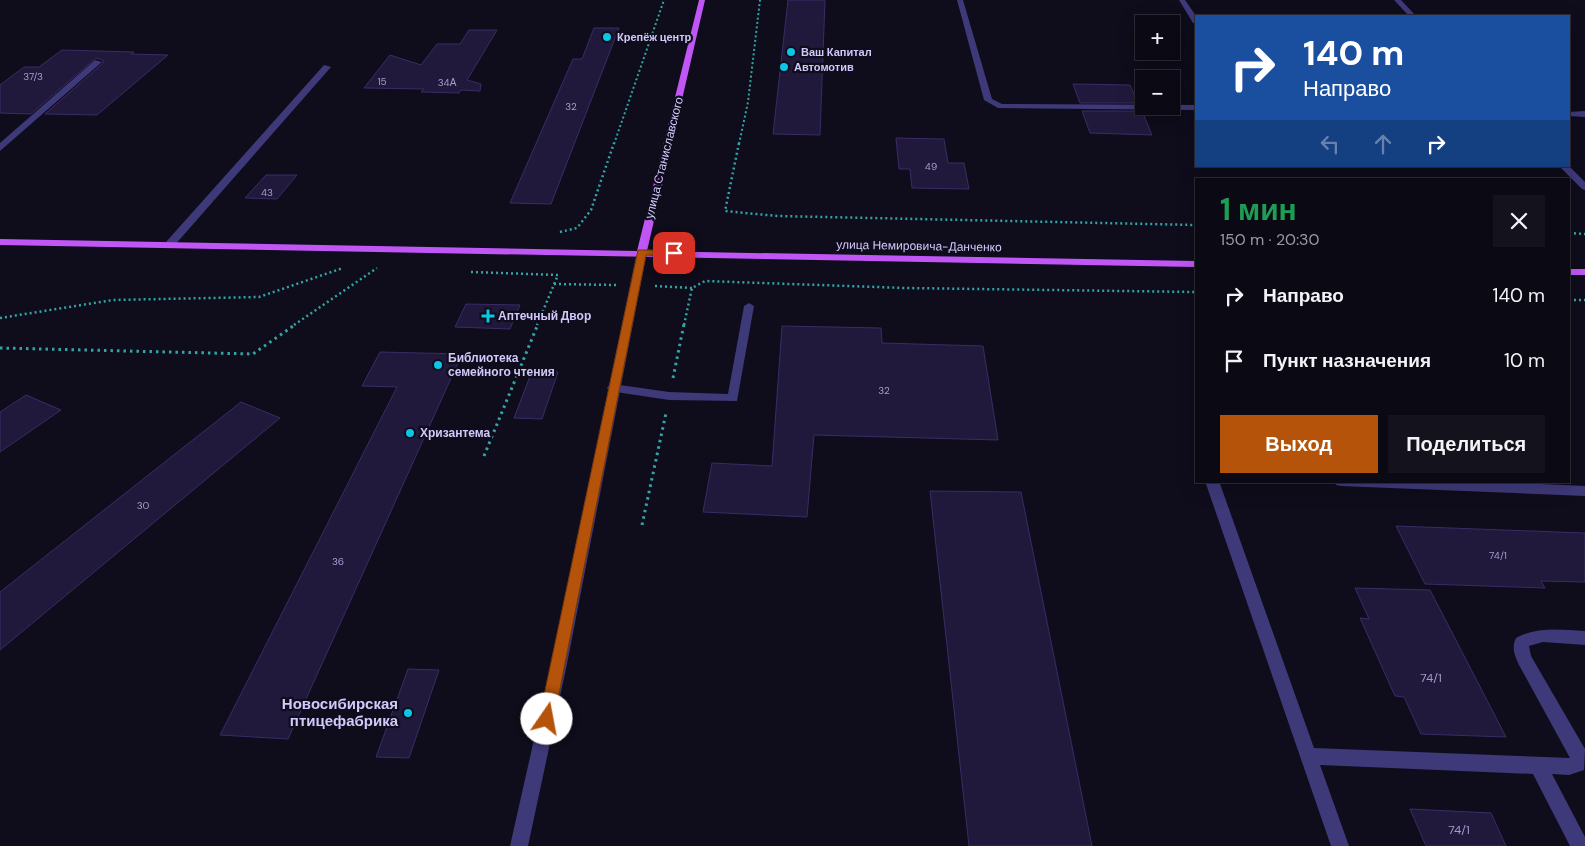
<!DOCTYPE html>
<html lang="ru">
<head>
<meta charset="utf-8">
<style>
  :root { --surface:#0b0914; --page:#14121d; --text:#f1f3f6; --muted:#9a9aa0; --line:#2b2a34; --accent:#b45309 }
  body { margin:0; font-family:"DM Sans",sans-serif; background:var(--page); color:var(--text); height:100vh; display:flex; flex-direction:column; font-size:19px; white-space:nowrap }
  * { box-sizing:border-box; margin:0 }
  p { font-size:16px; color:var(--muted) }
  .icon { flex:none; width:28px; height:28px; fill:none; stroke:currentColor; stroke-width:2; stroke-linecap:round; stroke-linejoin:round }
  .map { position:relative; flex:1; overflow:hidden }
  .side { position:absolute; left:1195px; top:178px; width:375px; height:305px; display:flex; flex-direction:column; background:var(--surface); border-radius:0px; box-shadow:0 5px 20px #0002,0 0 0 1px var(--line) }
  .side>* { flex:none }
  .hud { position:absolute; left:1195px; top:15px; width:375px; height:152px; border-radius:0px; box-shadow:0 5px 20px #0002,0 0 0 1px var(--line); background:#1a4fa0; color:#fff; overflow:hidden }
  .buttons { position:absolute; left:1135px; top:15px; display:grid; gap:10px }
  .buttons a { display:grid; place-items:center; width:45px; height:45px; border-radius:0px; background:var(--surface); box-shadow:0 5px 20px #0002,0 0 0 1px var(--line); font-size:25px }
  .pin { position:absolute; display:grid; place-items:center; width:42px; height:42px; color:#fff; margin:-21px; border-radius:10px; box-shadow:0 2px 8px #0006 }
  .me { position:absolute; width:55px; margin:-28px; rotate:12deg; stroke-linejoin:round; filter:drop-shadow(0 0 4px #0008) }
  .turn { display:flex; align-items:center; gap:18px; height:105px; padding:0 25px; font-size:22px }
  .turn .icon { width:65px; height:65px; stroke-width:2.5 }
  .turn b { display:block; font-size:35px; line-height:42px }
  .lanes { display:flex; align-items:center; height:48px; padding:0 25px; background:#0003; justify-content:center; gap:25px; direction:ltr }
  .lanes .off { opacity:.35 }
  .round { display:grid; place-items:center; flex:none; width:52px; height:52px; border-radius:0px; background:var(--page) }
  .overview { display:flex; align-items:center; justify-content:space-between; height:85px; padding:0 25px }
  h1 { font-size:30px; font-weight:700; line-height:38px; color:#1e9e55 }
  .action { display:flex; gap:10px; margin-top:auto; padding:10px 25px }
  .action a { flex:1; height:58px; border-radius:0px; background:var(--accent); color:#fff; font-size:20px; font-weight:700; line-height:58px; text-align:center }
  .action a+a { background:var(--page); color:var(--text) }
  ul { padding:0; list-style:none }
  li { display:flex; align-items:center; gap:15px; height:65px; padding:0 25px }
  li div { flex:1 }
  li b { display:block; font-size:19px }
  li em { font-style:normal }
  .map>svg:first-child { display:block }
</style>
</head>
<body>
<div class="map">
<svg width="1585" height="846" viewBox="0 0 1585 846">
  <rect width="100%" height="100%" fill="#0f0c1b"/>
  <!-- building -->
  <g fill="#21193b" stroke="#3a2c66">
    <polygon points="788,0 825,0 820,135 773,134"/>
    <polygon points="594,28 619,28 551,204 510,203 573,59 582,59"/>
    <polygon points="469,30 497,30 467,80 481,84 480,91 461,90 459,93 421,92 424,89 364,88 390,55 421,65 437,44 460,44"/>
    <polygon points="62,50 134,52 131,54 168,55 97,115 45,114 103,63 103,60 96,58 31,114 0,113 0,85 24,67 39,67"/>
    <polygon points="1073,84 1130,85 1138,103 1080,103"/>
    <polygon points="1082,111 1142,111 1152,135 1090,133"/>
    <polygon points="896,138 944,139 948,163 964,163 969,189 912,188 910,169 899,169"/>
    <polygon points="266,175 297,175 277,199 245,198"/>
    <polygon points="466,304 520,305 510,329 455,327"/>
    <polygon points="782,326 881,328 882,343 983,346 998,440 814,435 807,517 703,512 712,463 772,466"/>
    <polygon points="380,352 462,354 288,739 220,735 397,387 362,386"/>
    <polygon points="532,371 558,372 542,419 514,418"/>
    <polygon points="26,395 61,410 0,452 0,412"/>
    <polygon points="241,402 280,418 0,650 0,592"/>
    <polygon points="930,491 1021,492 1092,846 969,846"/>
    <polygon points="1396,526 1585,533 1585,582 1541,581 1545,588 1425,584"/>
    <polygon points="1355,588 1430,590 1506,737 1421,734 1404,697 1395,696 1360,618 1369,619"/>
    <polygon points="408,669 439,670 409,758 376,757"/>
    <polygon points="1410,809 1491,813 1506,846 1426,846"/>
  </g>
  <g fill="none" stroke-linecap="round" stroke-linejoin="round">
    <!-- path-far2 -->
    <g stroke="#32a6a4" stroke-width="2" stroke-dasharray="2 2.5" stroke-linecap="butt">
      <polyline points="614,144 664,0"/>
      <polyline points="739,144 748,102 760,0"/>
    </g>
    <!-- path-far1 -->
    <g stroke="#32a6a4" stroke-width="2.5" stroke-dasharray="2 3" stroke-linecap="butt">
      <polyline points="739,143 725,211 777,216 1196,225"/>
      <polyline points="560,232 577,228 591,210 614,143"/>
      <polyline points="1569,233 1585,234"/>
      <polyline points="471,272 558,275 537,325"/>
      <polyline points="554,284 616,285"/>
      <polyline points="655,286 692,288"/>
      <polyline points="1569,300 1585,300"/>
      <polyline points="0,318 113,300 259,297 343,268"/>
      <polyline points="294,325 377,268"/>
      <polyline points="684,325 692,288 705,281 905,288 1196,292"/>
    </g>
    <!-- path -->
    <g stroke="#32a6a4" stroke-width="3" stroke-dasharray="2.5 4" stroke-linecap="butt">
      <polyline points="0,348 253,354 296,324"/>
      <polyline points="673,378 684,324"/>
      <polyline points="484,456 538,324"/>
      <polyline points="642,525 666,413"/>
    </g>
    <!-- service -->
    <g fill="#3e3978" fill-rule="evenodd">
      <polygon points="95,60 102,62 0,151 0,143"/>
      <polygon points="749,303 754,306 737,401 669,400 609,391 607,388 609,385 613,384 669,392 728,394 744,306"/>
      <path d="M1205 481H1219L1314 748 1570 758 1519 665C1515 656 1511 648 1516 638 1538 626 1561 630 1585 631V645L1543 642 1529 646 1531 656 1585 749 1584 770 1569 775 1552 774 1585 837V846H1570L1533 774 1320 765 1349 846H1331Z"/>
      <polygon points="1335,481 1470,481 1585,486 1585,496 1341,486 1336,485"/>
    </g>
    <!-- minor -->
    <g fill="#3e3978" fill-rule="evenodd">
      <polygon points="957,0 963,0 992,99 1002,104 1196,105 1196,110 998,108 984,100"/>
      <polygon points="1179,0 1185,0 1196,16 1196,23 1193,23"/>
      <polygon points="1394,0 1401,0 1416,16 1409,16"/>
      <polygon points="324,65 331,67 174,246 166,246 166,242"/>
      <polygon points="1585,111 1585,117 1569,116 1569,112"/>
      <polygon points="1559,166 1569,166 1585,182 1585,190 1582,189"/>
    </g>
    <!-- tertiary -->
    <polygon fill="#3e3978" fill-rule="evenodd" points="642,249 647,252 567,664 528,846 510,846 551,664 637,252"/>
    <!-- primary -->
    <g fill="#c156f6" fill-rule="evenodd">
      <polygon points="699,0 705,0 647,251 1196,261 1196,267 0,245 0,239 637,251"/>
      <rect x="1569" y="269" width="16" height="6"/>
    </g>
  </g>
  <!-- route -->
  <polygon fill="#b45309" stroke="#753606" points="638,250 674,250 679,253 674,256 646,255 554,719 552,724 547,726 541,724 539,719"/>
  <!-- markers -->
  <g fill="#0cc6e5" stroke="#0f0c1b" stroke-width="2">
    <circle cx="607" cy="37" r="5"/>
    <circle cx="791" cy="52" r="5"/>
    <circle cx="784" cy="67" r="5"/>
    <path d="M485.5 308.5h5v5h5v5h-5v5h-5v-5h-5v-5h5z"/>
    <circle cx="438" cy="365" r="5"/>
    <circle cx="410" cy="433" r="5"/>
    <circle cx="408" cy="713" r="5"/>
  </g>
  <g text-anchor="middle" stroke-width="4.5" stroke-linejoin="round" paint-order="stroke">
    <!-- number labels -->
    <g font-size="10" fill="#a59dcc">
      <text x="33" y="80">37/3</text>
      <text x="382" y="85">15</text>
      <text x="447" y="86">34А</text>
      <text x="571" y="110">32</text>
      <text x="931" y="170">49</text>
      <text x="267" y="196">43</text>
      <text x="884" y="394">32</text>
      <text x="143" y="509">30</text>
      <text x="1498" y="559">74/1</text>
      <text x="338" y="565">36</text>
    </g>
    <!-- far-poi labels -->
    <g font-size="11" font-weight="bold" fill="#d1c9fc" stroke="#0f0c1b" text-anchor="start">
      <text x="617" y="41">Крепёж центр</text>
      <text x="801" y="56">Ваш Капитал</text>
      <text x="794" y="71">Автомотив</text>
    </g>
    <!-- street labels -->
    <g font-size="12" fill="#d1c9fc" stroke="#0f0c1b">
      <text transform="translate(664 158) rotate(-76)" y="4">улица Станиславского</text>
      <text transform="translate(919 246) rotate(1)" y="4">улица Немировича-Данченко</text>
    </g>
    <!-- poi labels -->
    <g font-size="12" font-weight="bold" fill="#d1c9fc" stroke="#0f0c1b" text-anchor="start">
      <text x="498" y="320">Аптечный Двор</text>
      <text x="448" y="362">Библиотека<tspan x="448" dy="14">семейного чтения</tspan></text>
      <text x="420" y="437">Хризантема</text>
    </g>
    <!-- near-number labels -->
    <g font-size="12" fill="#a59dcc">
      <text x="1431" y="682">74/1</text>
      <text x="1459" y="834">74/1</text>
    </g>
    <!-- near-poi labels -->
    <g font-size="15" font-weight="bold" fill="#d1c9fc" stroke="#0f0c1b" text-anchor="end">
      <text x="398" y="709">Новосибирская<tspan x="398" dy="17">птицефабрика</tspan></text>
    </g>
  </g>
</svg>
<div class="buttons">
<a>+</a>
<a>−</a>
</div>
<div class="pin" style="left:674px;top:253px;background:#d93025"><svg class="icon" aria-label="arrive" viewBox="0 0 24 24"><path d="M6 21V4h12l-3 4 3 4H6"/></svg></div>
<svg class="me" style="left:547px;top:719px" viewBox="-20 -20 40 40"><circle r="19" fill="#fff"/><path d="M0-13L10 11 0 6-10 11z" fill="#b45309"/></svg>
<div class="hud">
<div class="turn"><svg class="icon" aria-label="right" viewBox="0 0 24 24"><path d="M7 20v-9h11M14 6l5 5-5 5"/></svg><div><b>140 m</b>Направо</div></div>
<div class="lanes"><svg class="icon off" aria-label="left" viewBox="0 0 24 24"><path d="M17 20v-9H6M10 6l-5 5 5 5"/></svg><svg class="icon off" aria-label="ahead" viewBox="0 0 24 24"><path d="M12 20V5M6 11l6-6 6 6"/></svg><svg class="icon" aria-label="right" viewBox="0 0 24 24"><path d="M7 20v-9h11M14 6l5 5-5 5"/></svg></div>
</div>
<section class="side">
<div class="overview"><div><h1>1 мин</h1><p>150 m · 20:30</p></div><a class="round"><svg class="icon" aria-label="close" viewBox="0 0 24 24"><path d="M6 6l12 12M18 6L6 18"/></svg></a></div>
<ul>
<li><svg class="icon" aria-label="right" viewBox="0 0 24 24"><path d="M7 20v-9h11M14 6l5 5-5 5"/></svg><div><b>Направо</b></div><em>140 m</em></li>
<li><svg class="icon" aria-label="arrive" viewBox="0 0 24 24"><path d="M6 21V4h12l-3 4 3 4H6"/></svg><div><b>Пункт назначения</b></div><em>10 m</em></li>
</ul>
<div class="action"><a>Выход</a><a>Поделиться</a></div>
</section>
</div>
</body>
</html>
